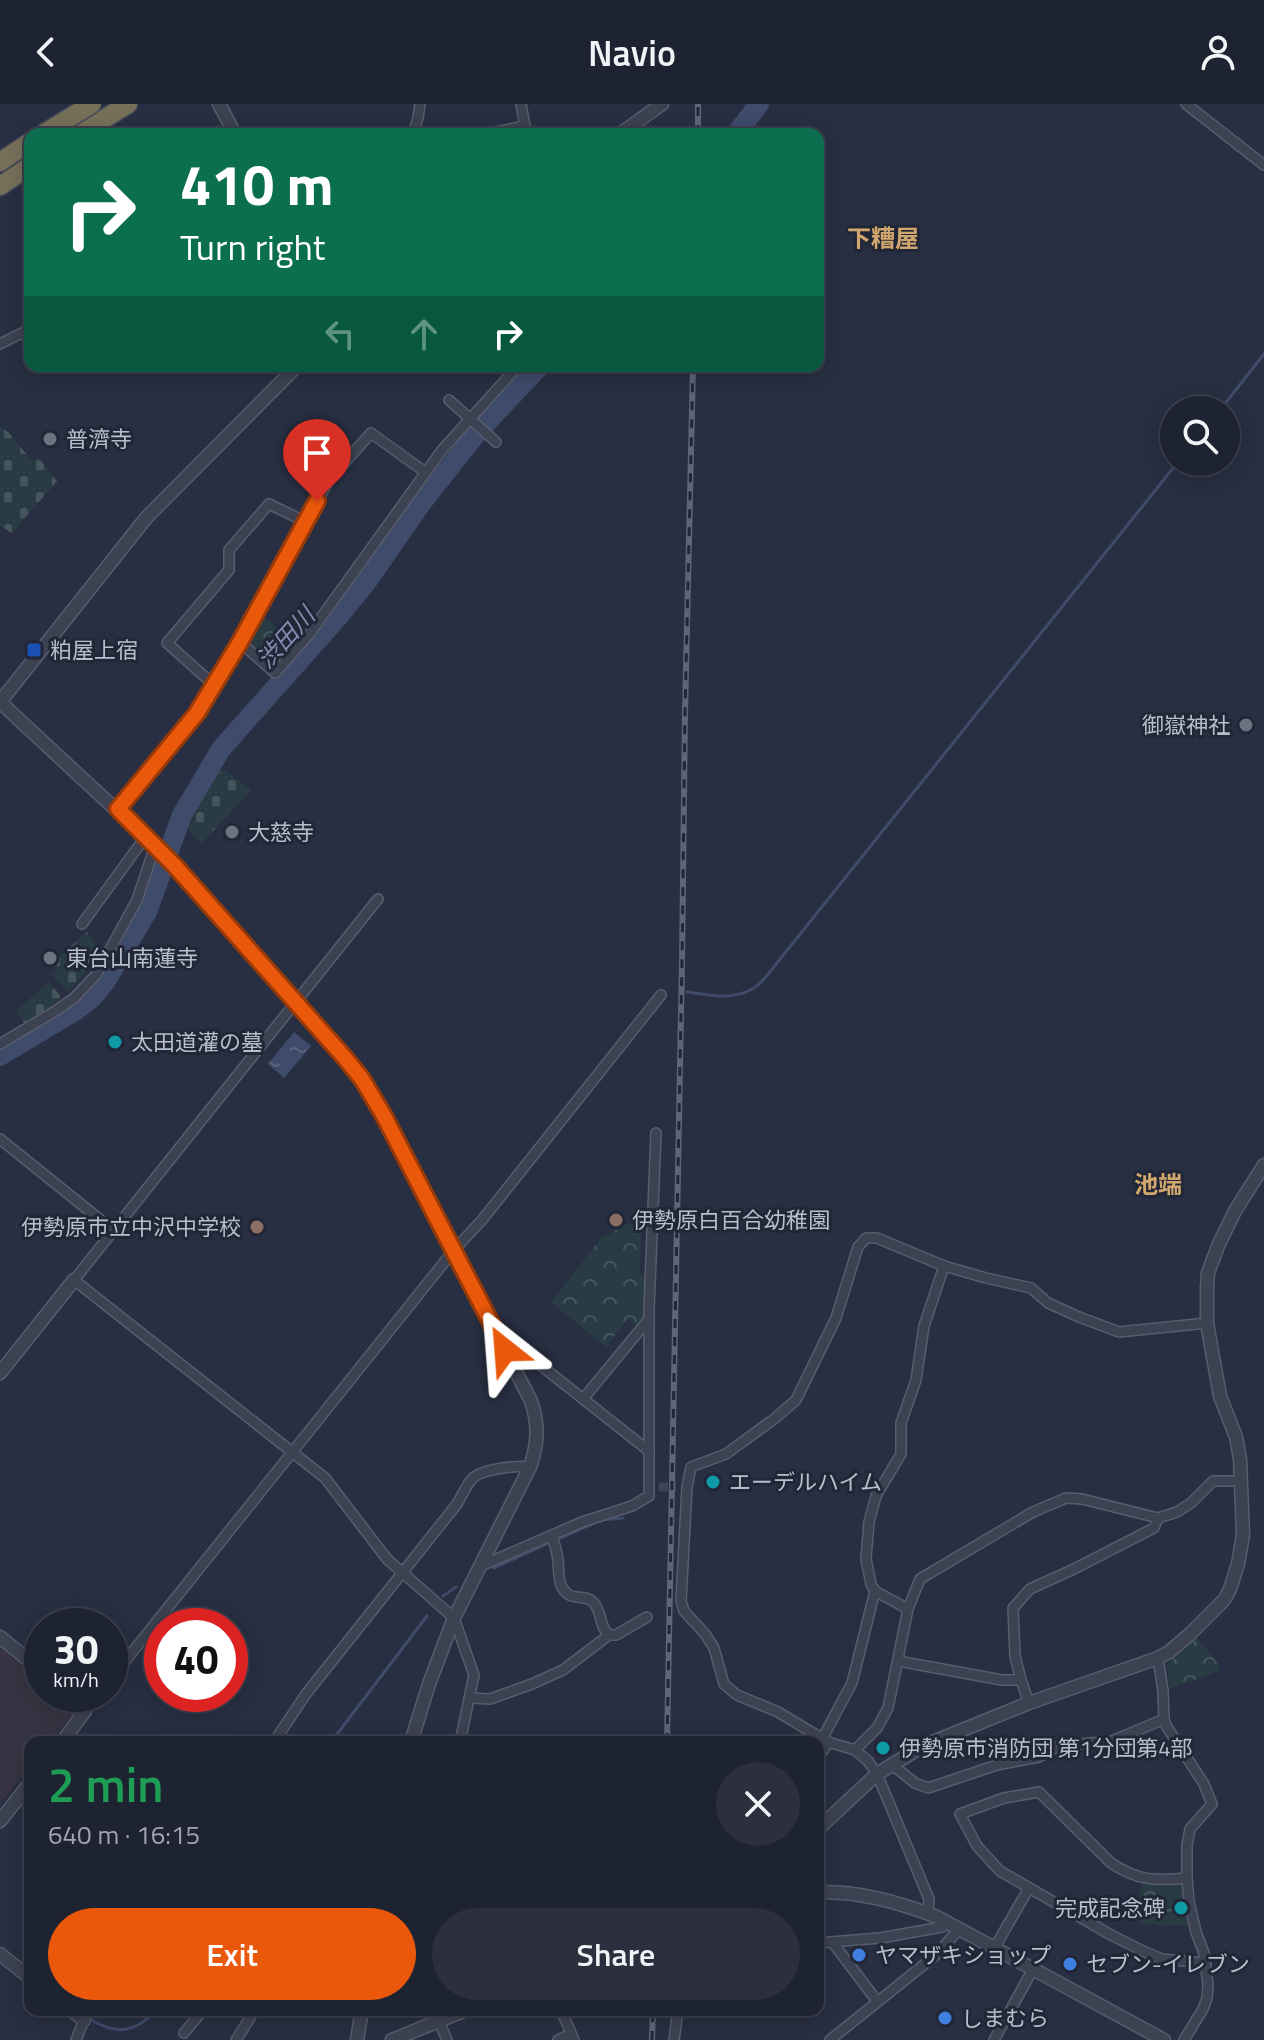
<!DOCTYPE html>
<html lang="en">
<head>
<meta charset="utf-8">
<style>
  :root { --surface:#1e2332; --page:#2b2f3e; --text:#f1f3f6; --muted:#a1a4ac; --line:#3c404d; --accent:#ea580c }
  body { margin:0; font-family:"Titillium Web","Noto Sans JP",sans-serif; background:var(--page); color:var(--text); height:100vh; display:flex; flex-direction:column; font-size:30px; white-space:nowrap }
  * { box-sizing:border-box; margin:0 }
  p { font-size:26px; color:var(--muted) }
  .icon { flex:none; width:44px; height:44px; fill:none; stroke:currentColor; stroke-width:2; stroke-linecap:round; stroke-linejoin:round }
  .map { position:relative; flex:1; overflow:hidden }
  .drawer { position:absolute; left:24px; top:1632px; width:800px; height:280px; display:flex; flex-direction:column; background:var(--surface); border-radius:16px; box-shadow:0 4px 20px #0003,0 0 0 2px var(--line) }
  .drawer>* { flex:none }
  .top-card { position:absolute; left:24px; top:24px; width:800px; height:244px; border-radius:16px; box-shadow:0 4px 20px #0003,0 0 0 2px var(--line); background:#0b6e4f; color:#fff; overflow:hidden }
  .tools { position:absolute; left:1160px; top:292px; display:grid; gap:16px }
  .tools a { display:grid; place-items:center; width:80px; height:80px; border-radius:50%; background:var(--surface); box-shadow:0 4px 20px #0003,0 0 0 2px var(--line); font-size:40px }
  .speed { position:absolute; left:24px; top:1504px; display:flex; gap:16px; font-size:40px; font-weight:700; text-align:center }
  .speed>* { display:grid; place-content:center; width:104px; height:104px; border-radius:50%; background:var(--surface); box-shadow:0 4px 20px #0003,0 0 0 2px var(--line); line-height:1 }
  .speed small { font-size:20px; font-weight:400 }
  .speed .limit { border:12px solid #d22; background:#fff; color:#111 }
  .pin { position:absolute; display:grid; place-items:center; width:68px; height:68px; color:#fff; margin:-82px -34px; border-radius:50% 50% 50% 0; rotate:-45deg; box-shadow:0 0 8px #0007 }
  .pin .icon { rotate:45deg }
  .me { position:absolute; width:88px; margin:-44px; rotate:332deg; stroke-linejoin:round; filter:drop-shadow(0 0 6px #0008) }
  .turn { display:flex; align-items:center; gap:28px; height:168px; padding:0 24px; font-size:36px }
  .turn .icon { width:104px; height:104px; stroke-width:2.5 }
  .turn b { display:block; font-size:56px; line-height:68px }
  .lanes { display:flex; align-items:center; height:76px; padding:0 24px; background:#0003; justify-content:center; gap:40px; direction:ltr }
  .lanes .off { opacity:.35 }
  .round { display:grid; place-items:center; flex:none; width:84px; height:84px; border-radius:42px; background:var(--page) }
  .head { display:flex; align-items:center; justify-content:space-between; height:136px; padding:0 24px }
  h1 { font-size:48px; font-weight:600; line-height:60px; color:#1e9e55 }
  .cta { display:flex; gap:16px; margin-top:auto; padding:16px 24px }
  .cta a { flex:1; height:92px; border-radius:48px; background:var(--accent); color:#fff; font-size:32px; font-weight:600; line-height:92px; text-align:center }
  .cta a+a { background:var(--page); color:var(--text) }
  header { display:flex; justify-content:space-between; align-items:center; height:104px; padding:0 24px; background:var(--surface); font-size:36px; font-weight:600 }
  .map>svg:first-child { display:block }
</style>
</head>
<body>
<header><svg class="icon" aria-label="back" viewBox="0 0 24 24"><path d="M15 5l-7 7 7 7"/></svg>Navio<svg class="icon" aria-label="person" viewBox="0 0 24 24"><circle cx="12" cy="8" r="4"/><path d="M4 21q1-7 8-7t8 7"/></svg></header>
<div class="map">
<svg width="1264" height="1936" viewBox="0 0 1264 1936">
  <defs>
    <pattern id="cemetery-stones" width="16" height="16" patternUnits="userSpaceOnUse" patternTransform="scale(2)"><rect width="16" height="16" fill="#2a3c43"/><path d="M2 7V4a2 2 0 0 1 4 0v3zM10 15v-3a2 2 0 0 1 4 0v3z" fill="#47565d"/></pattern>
    <pattern id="park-crowns" width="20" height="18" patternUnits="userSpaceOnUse" patternTransform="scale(2)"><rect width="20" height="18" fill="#2a3c43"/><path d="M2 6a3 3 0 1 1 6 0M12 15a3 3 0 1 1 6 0" fill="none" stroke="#47565d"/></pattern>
    <pattern id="water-ripples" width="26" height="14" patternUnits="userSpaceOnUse" patternTransform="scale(2)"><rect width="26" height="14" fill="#3f4b6a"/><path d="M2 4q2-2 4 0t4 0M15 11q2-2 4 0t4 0" fill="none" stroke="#59637e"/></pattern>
  </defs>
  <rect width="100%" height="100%" fill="#282f42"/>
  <!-- medical -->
  <polygon fill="#383443" points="0,1544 42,1577 42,1590 58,1590 72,1602 72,1611 50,1638 30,1638 30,1663 0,1700"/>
  <!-- cemetery -->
  <g fill="url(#cemetery-stones)">
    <polygon points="0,322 9,329 32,357 38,353 57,377 12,429 0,422"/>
    <polygon points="222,664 251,686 202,739 188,725 201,698"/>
    <polygon points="87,828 101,847 92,861 68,888 51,871 56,867 51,860"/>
    <polygon points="49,878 61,893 49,904 24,918 16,907"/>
  </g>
  <!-- park -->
  <g fill="url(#park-crowns)">
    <polygon points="261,510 296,541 278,560 273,562 245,539"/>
    <path d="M619 1120H641L640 1169 647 1175 646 1211 637 1222 628 1215 606 1243 551 1198 603 1132C612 1131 616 1127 619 1120Z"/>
    <polygon points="1197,1534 1220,1562 1218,1567 1170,1585 1167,1560"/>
    <polygon points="1142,1777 1182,1778 1182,1797 1189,1822 1140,1820 1139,1795"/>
  </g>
  <!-- water -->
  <polygon fill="url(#water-ripples)" points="294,928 311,942 284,974 268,960"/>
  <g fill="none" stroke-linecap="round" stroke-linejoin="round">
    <!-- stream -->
    <g stroke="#3f4b6a" stroke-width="3">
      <polyline points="1220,306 1264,250"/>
      <path d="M687 888C707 891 732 896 750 886 756 884 761 878 765 874L1178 358"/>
      <polyline points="561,1434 601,1416 623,1414"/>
      <polyline points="494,1464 549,1439"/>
      <polyline points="443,1492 456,1483"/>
      <polyline points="331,1638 427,1512"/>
      <path d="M93 1917C118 1931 137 1928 156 1906"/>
    </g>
    <!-- river -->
    <g stroke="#3f4b6a" stroke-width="20">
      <polyline points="736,30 759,0"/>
      <polyline points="0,952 75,907 92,894 106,877 147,808 182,711 221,645 339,512 366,479 420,401 476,330 540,262"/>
    </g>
    <!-- minor-tunnel -->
    <polyline stroke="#3e4457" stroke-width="9" stroke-dasharray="9 4.5" stroke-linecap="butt" points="659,1383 676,1383"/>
    <defs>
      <g id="minor">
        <polyline points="521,0 525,22 529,30"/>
        <polyline points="1186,0 1264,61"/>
        <polyline points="413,30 418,14 420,0"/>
        <polyline points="485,30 525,22"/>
        <polyline points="0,240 30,225"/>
        <polyline points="449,296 496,338"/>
        <polyline points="240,538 275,569 310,529 442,346 518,262"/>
        <polyline points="214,581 167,539 229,466 229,446 269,400 306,418"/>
        <polyline points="118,705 197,609 240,538 329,376 371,329 425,368"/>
        <polyline points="378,795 74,1176 325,1374 387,1455 454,1514 474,1571 460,1638"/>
        <polyline points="82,820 146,732"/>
        <polyline points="0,940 57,906 74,894 96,871 137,796 155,742"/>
        <polyline points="0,1035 113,1126"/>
        <polyline points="502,1239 511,1238 649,1347"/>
        <polyline points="583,1295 649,1215"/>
        <path d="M552 1431C554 1439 557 1447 558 1456 559 1464 558 1474 561 1481 563 1486 565 1488 569 1491 577 1495 586 1491 593 1498 603 1508 598 1521 609 1531H616L647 1513"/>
        <polyline points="481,1462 582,1418 632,1402 649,1392 649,1205 656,1029"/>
        <polyline points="908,1505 875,1487 871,1480 866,1455 869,1418 876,1392 901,1350 901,1319 916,1276 924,1222 944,1162 986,1174 1031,1184 1048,1199 1079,1213 1119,1228 1207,1219"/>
        <polyline points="1158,1554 1163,1587 1164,1615 1167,1623 1204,1680 1212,1700 1190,1725 1187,1741 1187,1774 1189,1797 1196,1828 1204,1849 1208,1881 1207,1894 1203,1905 1184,1936"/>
        <polyline points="898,1557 1002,1576 1021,1576 1029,1599"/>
        <polyline points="110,1576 454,1146 482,1116 661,891"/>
        <polyline points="1021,1576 1015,1552 1013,1504 1030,1485 1074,1465 1154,1424 1158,1414"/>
        <polyline points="471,1594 490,1595 532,1580 563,1566 609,1531"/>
        <polyline points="85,1607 99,1590"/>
        <polyline points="822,1635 852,1579 875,1487"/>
        <path d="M274 1638 306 1590 457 1400C462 1392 467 1379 474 1373 484 1365 518 1361 530 1363"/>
        <polyline points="855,1646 828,1638 778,1608 737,1591 724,1580 714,1544 706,1531 684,1507 681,1497 687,1383 691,1363 726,1350 774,1315 796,1296 836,1214 858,1143 866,1134 877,1134 944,1162"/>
        <polyline points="818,1651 823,1647 828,1638"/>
        <polyline points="891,1660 915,1679 928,1684 997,1661 1039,1653 1059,1642 1112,1637 1164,1615"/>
        <path d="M1187 1774C1156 1777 1138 1777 1111 1759L1039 1688 1004 1694 960 1710 977 1742 1000 1767 1111 1831 1145 1848 1162 1855 1206 1859"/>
        <polyline points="928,1809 929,1795 877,1670 868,1657 855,1646 877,1624 888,1604 908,1505 920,1475 1033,1408 1066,1394 1082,1395 1158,1414 1177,1408 1191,1399 1213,1377 1241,1377"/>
        <polyline points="818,1839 880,1834 942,1823 946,1817"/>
        <polyline points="833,1839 877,1897"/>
        <polyline points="995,1843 1029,1784"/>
        <polyline points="561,1906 574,1936"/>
        <polyline points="439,1917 447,1936"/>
        <polyline points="184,1929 203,1906"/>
        <polyline points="76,1936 84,1916 91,1906"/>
        <polyline points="236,1936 255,1906"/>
        <polyline points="558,1936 571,1930"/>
        <polyline points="674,1936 678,1906"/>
        <polyline points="830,1936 936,1851 960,1824"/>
        <polyline points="994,1936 1033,1865"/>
      </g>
      <g id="tertiary">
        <polyline points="219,0 235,30"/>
        <polyline points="620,30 662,0"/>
        <path d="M0 598 155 742 345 954 362 975 384 1012 531 1297C539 1320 538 1340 530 1363L454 1514 429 1580 411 1638"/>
        <polyline points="0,598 146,414 297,262"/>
        <polyline points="0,1269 74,1176"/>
        <polyline points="0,1533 42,1567"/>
        <polyline points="62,1638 85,1607 83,1601 70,1590"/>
        <polyline points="0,1717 30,1679"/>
        <polyline points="818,1725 877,1670 923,1642 1029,1599 1158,1554 1169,1548 1190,1530 1224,1496 1230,1485 1238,1460 1243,1431 1240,1355 1236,1333 1220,1292 1207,1219 1207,1183 1208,1169 1218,1142 1235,1107 1264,1061"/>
        <path d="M818 1788C859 1787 899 1798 937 1813L1164 1936"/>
        <polyline points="0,1850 30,1874"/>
        <polyline points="71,1906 84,1916"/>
        <polyline points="357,1936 362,1906"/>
        <polyline points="392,1936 466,1906"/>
      </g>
      <g id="motorway">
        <polyline points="80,30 128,0"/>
        <polyline points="0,58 30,38"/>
        <polyline points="0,82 30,62"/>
      </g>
    </defs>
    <!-- minor casing -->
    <use href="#minor" stroke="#575d6c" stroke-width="12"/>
    <!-- tertiary casing -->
    <use href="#tertiary" stroke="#575d6c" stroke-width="15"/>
    <!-- motorway casing -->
    <use href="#motorway" stroke="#444a59" stroke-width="21"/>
    <!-- minor -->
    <use href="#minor" stroke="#3c4251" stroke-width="9"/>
    <!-- tertiary -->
    <use href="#tertiary" stroke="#3c4251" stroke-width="12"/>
    <!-- motorway -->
    <use href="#motorway" stroke="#777059" stroke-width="18"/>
    <defs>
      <g id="rail">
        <polyline points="698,30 698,0"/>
        <polyline points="667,1638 682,859 685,609 693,262"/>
        <polyline points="652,1936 653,1906"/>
      </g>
    </defs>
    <!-- rail casing -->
    <use href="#rail" stroke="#5e6578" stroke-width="6"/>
    <!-- rail -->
    <use href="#rail" stroke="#212737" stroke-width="3" stroke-dasharray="9" stroke-linecap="butt"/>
    <defs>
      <polyline id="motorway-bridge" points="43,30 92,0"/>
    </defs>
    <!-- motorway-bridge casing -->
    <use href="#motorway-bridge" stroke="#444a59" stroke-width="21" stroke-linecap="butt"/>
    <!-- motorway-bridge -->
    <use href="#motorway-bridge" stroke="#777059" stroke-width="18"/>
  </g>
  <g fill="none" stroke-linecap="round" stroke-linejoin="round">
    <defs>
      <polyline id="route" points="317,397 240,538 197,609 118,705 175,762 345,954 362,975 384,1012 505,1246"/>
    </defs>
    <!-- route casing -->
    <use href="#route" stroke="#983908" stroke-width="20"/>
    <!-- route -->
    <use href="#route" stroke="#ea580c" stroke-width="14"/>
  </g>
  <!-- markers -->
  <g fill="#6b7280" stroke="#212737" stroke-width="3">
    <circle cx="50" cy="335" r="8"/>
    <circle cx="1246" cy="621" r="8"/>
    <circle cx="232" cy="728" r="8"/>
    <circle cx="50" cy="854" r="8"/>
  </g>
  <rect fill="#1a4fb4" stroke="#212737" stroke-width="3" x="26" y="538" width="16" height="16" rx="4"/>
  <g fill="#0f9aa8" stroke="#212737" stroke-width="3">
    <circle cx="115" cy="938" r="8"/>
    <circle cx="713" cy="1378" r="8"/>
    <circle cx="883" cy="1644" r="8"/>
    <circle cx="1181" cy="1804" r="8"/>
  </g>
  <g fill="#8d6e63" stroke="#212737" stroke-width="3">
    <circle cx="616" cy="1116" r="8"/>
    <circle cx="257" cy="1123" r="8"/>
  </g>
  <g fill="#3f7fe0" stroke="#212737" stroke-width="3">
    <circle cx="859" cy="1851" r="8"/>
    <circle cx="1070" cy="1860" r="8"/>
    <circle cx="945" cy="1914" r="8"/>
  </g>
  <g text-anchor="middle" stroke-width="6" stroke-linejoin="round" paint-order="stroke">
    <!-- poi labels -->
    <g font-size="22" fill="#b9becb" stroke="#212737" text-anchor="start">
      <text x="66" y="343">普濟寺</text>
      <text x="50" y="554">粕屋上宿</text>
      <text x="1230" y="629" text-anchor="end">御嶽神社</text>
      <text x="248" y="736">大慈寺</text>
      <text x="66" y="862">東台山南蓮寺</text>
      <text x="131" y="946">太田道灌の墓</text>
      <text x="632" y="1124">伊勢原白百合幼稚園</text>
      <text x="241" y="1131" text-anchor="end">伊勢原市立中沢中学校</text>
      <text x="729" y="1386">エーデルハイム</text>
      <text x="899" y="1652">伊勢原市消防団 第1分団第4部</text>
      <text x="1165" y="1812" text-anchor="end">完成記念碑</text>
      <text x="875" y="1859">ヤマザキショップ</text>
      <text x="1086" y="1868">セブン-イレブン</text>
      <text x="961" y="1922">しまむら</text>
    </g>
    <!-- neighbourhood labels -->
    <g font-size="24" font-weight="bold" fill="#d2a76d" stroke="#212737">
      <text x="883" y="143">下糟屋</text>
      <text x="1158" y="1089">池端</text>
    </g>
    <!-- water labels -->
    <g font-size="24" font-style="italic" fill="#828fb2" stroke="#212737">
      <text transform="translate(286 534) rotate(-48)" y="8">渋田川</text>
    </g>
  </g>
</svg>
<div class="tools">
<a><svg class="icon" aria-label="search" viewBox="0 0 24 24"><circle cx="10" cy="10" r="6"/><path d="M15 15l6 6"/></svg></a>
</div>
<div class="speed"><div>30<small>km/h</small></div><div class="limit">40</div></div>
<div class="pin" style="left:317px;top:397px;background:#d93025"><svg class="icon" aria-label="arrive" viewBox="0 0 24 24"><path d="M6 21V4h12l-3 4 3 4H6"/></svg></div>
<svg class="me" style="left:505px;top:1246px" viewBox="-20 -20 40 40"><path d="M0-17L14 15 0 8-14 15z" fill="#ea580c" stroke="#fff" stroke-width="4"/></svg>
<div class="top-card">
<div class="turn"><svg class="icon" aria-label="right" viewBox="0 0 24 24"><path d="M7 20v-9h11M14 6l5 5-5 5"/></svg><div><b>410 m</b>Turn right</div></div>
<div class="lanes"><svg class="icon off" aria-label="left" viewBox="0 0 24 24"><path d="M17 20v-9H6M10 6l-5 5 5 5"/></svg><svg class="icon off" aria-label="ahead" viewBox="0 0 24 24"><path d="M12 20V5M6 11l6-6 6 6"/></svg><svg class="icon" aria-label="right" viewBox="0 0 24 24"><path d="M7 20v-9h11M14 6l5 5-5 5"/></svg></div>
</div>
<section class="drawer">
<div class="head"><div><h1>2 min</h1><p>640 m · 16:15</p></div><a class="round"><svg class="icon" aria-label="close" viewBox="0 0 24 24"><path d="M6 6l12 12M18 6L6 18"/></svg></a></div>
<div class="cta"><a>Exit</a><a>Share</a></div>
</section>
</div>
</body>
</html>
